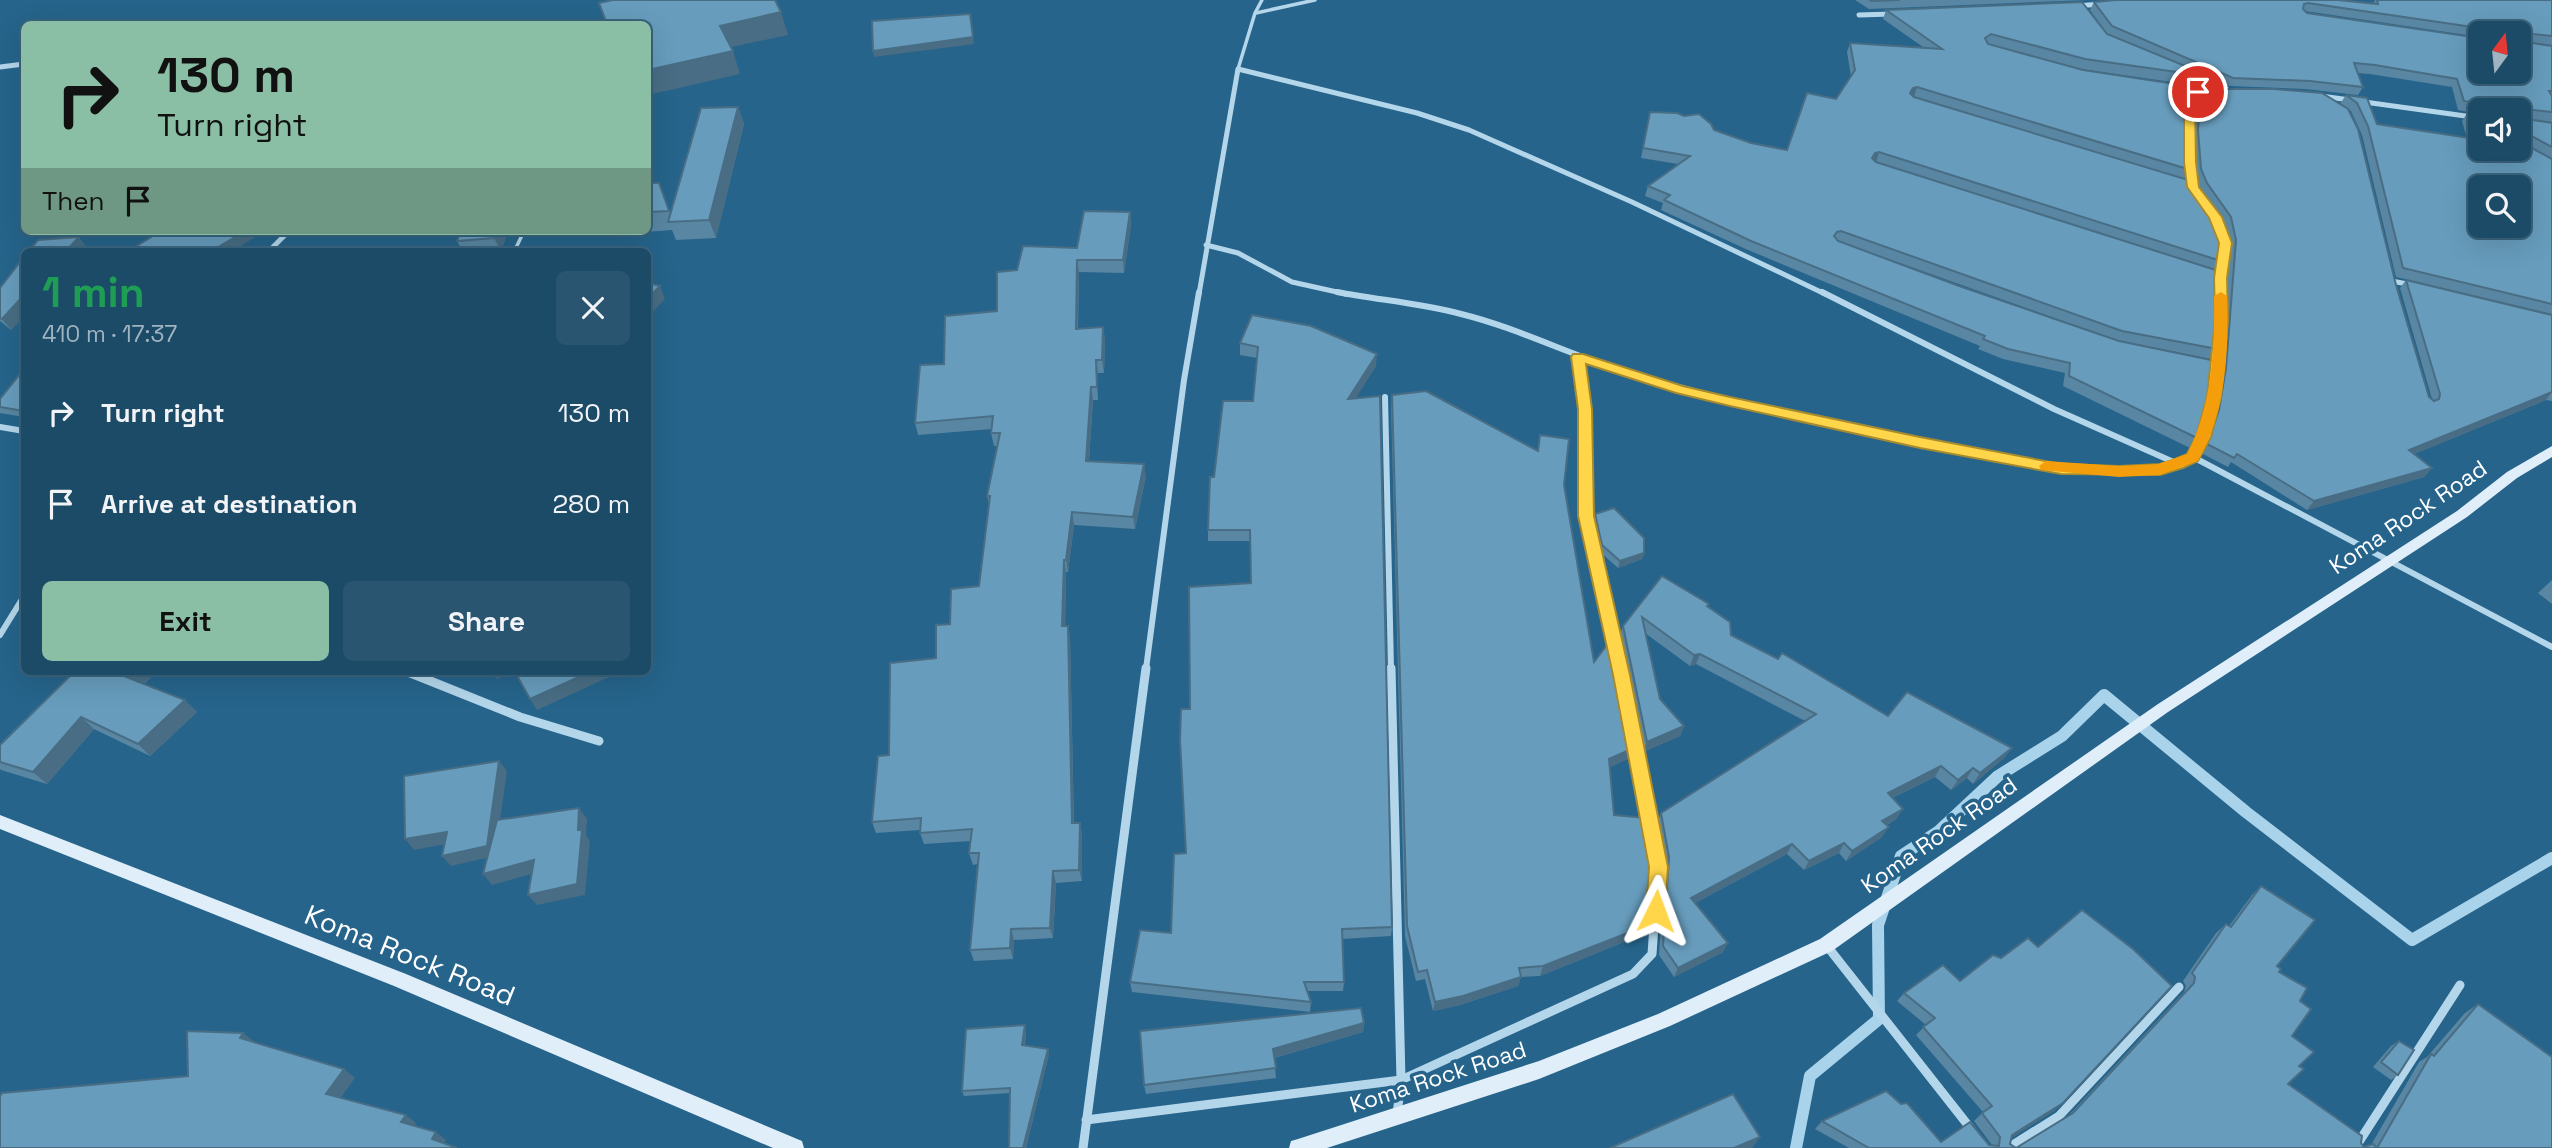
<!DOCTYPE html>
<html lang="en">
<head>
<meta charset="utf-8">
<style>
  :root { --surface:#1c4b68; --page:#295571; --text:#f1f3f6; --muted:#a0b3c0; --line:#3a637c; --accent:#8abfa5 }
  body { margin:0; font-family:"Space Grotesk",sans-serif; background:var(--page); color:var(--text); height:100vh; display:flex; flex-direction:column; font-size:26px; white-space:nowrap }
  * { box-sizing:border-box; margin:0 }
  p { font-size:23px; color:var(--muted) }
  .icon { flex:none; width:38px; height:38px; fill:none; stroke:currentColor; stroke-width:2; stroke-linecap:round; stroke-linejoin:round }
  .map { position:relative; flex:1; overflow:hidden }
  .sheet { position:absolute; left:21px; top:248px; width:630px; height:427px; display:flex; flex-direction:column; background:var(--surface); border-radius:10px; box-shadow:0 7px 28px #0002,0 0 0 2px var(--line) }
  .sheet>* { flex:none }
  .banner { position:absolute; left:21px; top:21px; width:630px; height:214px; border-radius:10px; box-shadow:0 7px 28px #0002,0 0 0 2px var(--line); background:#8abfa5; color:#111; overflow:hidden }
  .needle { width:46px; rotate:15deg }
  .controls { position:absolute; left:2468px; top:21px; display:grid; gap:14px }
  .controls a { display:grid; place-items:center; width:63px; height:63px; border-radius:10px; background:var(--surface); box-shadow:0 7px 28px #0002,0 0 0 2px var(--line); font-size:35px }
  .pin { position:absolute; display:grid; place-items:center; width:60px; height:60px; color:#fff; margin:-30px; border:4px solid #fff; border-radius:50%; box-shadow:0 2px 7px #0007 }
  .me { position:absolute; width:77px; margin:-38px; rotate:3deg; stroke-linejoin:round; filter:drop-shadow(0 0 5px #0008) }
  .turn { display:flex; align-items:center; gap:24px; height:147px; padding:0 21px; font-size:32px }
  .turn .icon { width:91px; height:91px; stroke-width:2.5 }
  .turn b { display:block; font-size:49px; line-height:60px }
  .then { display:flex; align-items:center; height:66px; padding:0 21px; background:#0003; gap:14px; font-size:26px }
  .round { display:grid; place-items:center; flex:none; width:74px; height:74px; border-radius:10px; background:var(--page) }
  .head { display:flex; align-items:center; justify-content:space-between; height:119px; padding:0 21px }
  h1 { font-size:42px; font-weight:600; line-height:52px; color:#1e9e55 }
  .cta { display:flex; gap:14px; margin-top:auto; padding:14px 21px }
  .cta a { flex:1; height:80px; border-radius:10px; background:var(--accent); color:#111; font-size:28px; font-weight:600; line-height:80px; text-align:center }
  .cta a+a { background:var(--page); color:var(--text) }
  ul { padding:0; list-style:none }
  li { display:flex; align-items:center; gap:21px; height:91px; padding:0 21px }
  li div { flex:1 }
  li b { display:block; font-size:26px }
  li em { font-style:normal }
  .map>svg:first-child { display:block }
</style>
</head>
<body>
<div class="map">
<svg width="2552" height="1148" viewBox="0 0 2552 1148">
  <rect width="100%" height="100%" fill="#26648b"/>
  <g fill="none" stroke-linecap="round" stroke-linejoin="round">
    <!-- stream -->
    <polyline stroke="#a9d3ea" stroke-width="12" points="1796,1148 1810,1076 1879,1019 1878,925 1901,856 1939,831 1998,776 2062,736 2104,695 2246,812 2412,940 2552,858"/>
    <!-- service -->
    <g stroke="#b4d6ea" stroke-width="3.5">
      <polyline points="1256,13 1315,0"/>
      <polyline points="1238,69 1255,13 1262,0"/>
      <polyline points="514,252 524,231"/>
    </g>
    <!-- minor-far2 -->
    <g stroke="#b4d6ea" stroke-width="5">
      <polyline points="2075,6 2102,4"/>
      <polyline points="1859,15 1892,14"/>
      <polyline points="0,67 24,64"/>
      <polyline points="2202,80 2228,90"/>
      <polyline points="2321,96 2480,118"/>
      <path d="M2196 189C2190 160 2181 117 2198 92L2211 91"/>
      <polyline points="1206,245 1238,253 1292,282 1346,294"/>
      <polyline points="268,252 289,231"/>
      <polyline points="2391,275 2392,281 2412,285"/>
      <polyline points="1199,294 1238,69 1417,113 1469,130 1632,202 1825,294"/>
      <polyline points="2220,294 2224,247 2221,228"/>
    </g>
    <!-- minor-far1 -->
    <g stroke="#b4d6ea" stroke-width="6">
      <path d="M1337 292C1378 300 1420 303 1461 314 1518 328 1570 355 1626 372 1707 396 2139 512 2192 457 2224 423 2219 336 2220 292"/>
      <polyline points="1822,292 2054,409 2178,464"/>
      <polyline points="1578,357 1585,409 1586,516 1621,669"/>
      <polyline points="1385,397 1391,669"/>
      <polyline points="0,427 24,431"/>
      <polyline points="2193,457 2552,647"/>
      <polyline points="0,635 24,596"/>
      <polyline points="1146,669 1184,380 1199,292"/>
    </g>
    <!-- minor -->
    <g stroke="#b4d6ea" stroke-width="9">
      <polyline points="1391,668 1401,1080 1397,1115"/>
      <polyline points="408,672 520,717 599,741"/>
      <polyline points="1827,946 1971,1129"/>
      <polyline points="1086,1120 1401,1080 1633,974 1652,954 1658,867 1620,668"/>
      <polyline points="1083,1148 1146,668"/>
      <polyline points="2008,1148 2059,1116 2179,987"/>
      <polyline points="2355,1148 2460,985"/>
    </g>
    <!-- secondary -->
    <g fill="#dfeef8" fill-rule="evenodd">
      <polygon points="2552,446 2552,457 2517,478 2467,517 2168,712 1832,951 1670,1026 1539,1079 1327,1148 1289,1148 1291,1141 1298,1139 1539,1061 1658,1014 1820,939 2158,704 2457,511 2507,472"/>
      <polygon points="0,815 406,974 802,1141 804,1148 773,1148 394,986 0,829"/>
    </g>
  </g>
  <!-- wall -->
  <g fill="#5986a2" fill-rule="evenodd">
    <polygon points="1855,0 2088,0 1869,9"/>
    <path d="M2116 0 2373 4 2375 0H2552V45L2520 41 2552 46V122L2521 118 2552 123V314L2396 277 2362 135 2351 111 2340 104 2346 95 2367 98 2377 124 2467 138 2462 121 2468 112 2480 149 2518 110H2480V114L2458 110 2452 87 2370 74 2357 73 2363 87 2358 95 2305 89 2229 86 2211 78 2207 87 2081 69 2188 129 2191 170 2186 179 2224 262 2218 271 2217 349 2211 359 2116 340 1838 241 1962 287 2197 438 2190 448 2063 386 2065 373 2003 359 1978 349 1980 346 1748 250 1661 210 1663 203 1645 196 1648 186 1678 164 1641 158 1650 112 1714 130 1751 143 1787 150 1836 99 1851 76 1847 52 1850 43 1923 47 1883 19 1886 10 2108 35 2090 10 2094 2ZM2305 11 2480 37V33H2518L2480 72 2307 13Z"/>
    <polygon points="2206,89 2396,285 2429,397 2432,399 2400,288 2406,280 2552,315 2552,401 2546,400 2414,454 2432,468 2424,477 2307,510 2231,462 2228,467 2201,453 2213,418 2220,377 2230,249 2225,225 2202,191 2196,178 2193,139 2196,112 2201,97"/>
    <polygon points="738,107 744,124 716,238 676,240 672,230 605,235 603,231 648,231 648,183 659,183 671,214"/>
    <polygon points="1130,212 1131,225 1124,273 1079,272 1078,329 1103,327 1105,340 1104,373 1098,373 1098,400 1093,400 1089,461 1146,476 1135,529 1074,525 1068,572 1066,572 1065,626 1068,626 1070,638 1074,823 1080,823 1082,834 1082,881 1056,883 1053,938 1014,940 1013,959 974,961 970,950 978,864 973,865 969,853 971,841 924,844 920,833 920,830 876,833 872,822 889,755 936,658 950,624 979,586 989,504 987,496 997,446 994,446 991,433 992,429 918,435 915,423 944,364 997,311 1017,270 1077,248"/>
    <polygon points="508,231 501,251 463,252 457,241"/>
    <polygon points="24,257 24,316 11,330 0,321 0,288"/>
    <polygon points="1240,343 1376,366 1355,398 1392,927 1391,936 1342,939 1344,982 1343,991 1307,991 1311,1002 1310,1012 1132,992 1130,982 1171,933 1186,853 1190,709 1251,583 1250,541 1208,541 1208,530 1253,401 1257,358 1240,355"/>
    <polygon points="24,369 24,417 0,413 0,399"/>
    <polygon points="1392,395 1538,451 1540,435 1564,485 1594,662 1634,748 1630,758 1610,767 1614,815 1650,928 1646,937 1644,934 1540,976 1521,977 1518,986 1460,1005 1433,1011 1425,979 1416,981 1405,936 1391,406"/>
    <polygon points="1595,514 1644,553 1642,559 1618,568 1600,552 1593,521"/>
    <polygon points="1662,576 1709,604 1708,607 1731,635 1888,716 2012,748 2004,758 1973,784 1967,778 1951,790 1935,777 1892,798 1903,809 1896,819 1887,825 1882,837 1846,861 1839,853 1804,870 1787,854 1695,903 1723,952 1674,977 1659,955 1665,867 1657,823 1661,813 1805,721 1696,664 1690,666 1645,633 1660,699 1684,726 1680,736 1643,752 1619,637 1623,626"/>
    <polygon points="2552,580 2552,604 2538,593"/>
    <polygon points="74,672 156,672 144,684 197,712 150,756 94,729 47,784 1,770 0,769 0,745"/>
    <polygon points="2261,886 2277,966 2279,972 2300,1001 2292,1036 2299,1066 2288,1084 2364,1147 2371,1145 2419,1062 2427,1057 2465,1013 2478,1004 2552,1148 1849,1148 1815,1129 1822,1121 1941,1142 1992,1145 1974,1121 1983,1112 1916,1035 1926,1025 1897,1001 1904,993 2063,1103 2054,1111 2011,1138 2010,1144 2016,1148 2069,1115 2184,992 2186,986 2183,981 2216,933 2226,924 2229,926 2252,895"/>
    <polygon points="1364,1023 1363,1032 1274,1058 1276,1078 1146,1094 1144,1085"/>
    <polygon points="1026,1031 1025,1045 1049,1054 1026,1148 1009,1148 1010,1093 964,1096 962,1091"/>
    <polygon points="2399,1041 2398,1075 2391,1080 2373,1067 2391,1046"/>
  </g>
  <!-- shaded-wall -->
  <g fill="#486d84">
    <polygon points="781,12 788,35 727,48 720,26"/>
    <polygon points="971,20 974,44 874,57 873,51"/>
    <polygon points="733,51 740,74 648,95 648,70"/>
    <polygon points="1917,87 1914,97 1907,103 1913,88"/>
    <polygon points="738,107 744,124 716,238 709,220"/>
    <polygon points="1879,152 1876,162 1871,163 1875,153"/>
    <polygon points="1130,212 1131,225 1124,273 1123,260"/>
    <polygon points="245,231 265,231 231,252 210,252"/>
    <polygon points="497,231 508,231 501,251 494,238"/>
    <polygon points="79,237 87,248 83,252 65,252"/>
    <polygon points="1077,260 1079,272 1077,341 1076,329"/>
    <polygon points="660,286 665,299 648,317 648,298"/>
    <polygon points="24,295 24,316 11,330 2,319"/>
    <polygon points="1103,327 1105,340 1104,373 1102,360"/>
    <polygon points="1377,354 1376,366 1348,411 1348,399"/>
    <polygon points="1096,360 1098,373 1098,400 1097,387"/>
    <polygon points="1091,387 1093,400 1088,473 1086,461"/>
    <polygon points="2552,392 2546,400 2402,459 2409,450"/>
    <polygon points="1144,464 1146,476 1135,529 1133,517"/>
    <polygon points="2432,468 2424,477 2307,510 2314,501"/>
    <polygon points="1072,512 1074,525 1068,572 1066,560"/>
    <polygon points="1644,553 1642,559 1618,568 1620,561"/>
    <polygon points="1064,560 1066,572 1065,638 1062,626"/>
    <polygon points="1068,626 1070,638 1074,835 1072,823"/>
    <polygon points="1700,654 1696,664 1690,666 1694,655"/>
    <polygon points="132,672 156,672 138,689 126,677"/>
    <polygon points="492,672 512,672 497,679"/>
    <polygon points="590,672 620,672 537,710 530,699"/>
    <polygon points="185,700 197,712 150,756 138,744"/>
    <polygon points="81,717 94,729 47,784 33,772"/>
    <polygon points="1684,726 1680,736 1643,752 1647,742"/>
    <polygon points="1634,748 1630,758 1606,769 1609,759"/>
    <polygon points="2012,748 2004,758 1973,784 1980,773"/>
    <polygon points="499,761 507,771 495,856 451,866 442,856"/>
    <polygon points="1941,766 1935,777 1881,803 1888,793"/>
    <polygon points="1973,768 1967,778 1951,790 1958,780"/>
    <polygon points="579,808 587,819 586,835 590,841 585,895 537,905 528,895 578,830"/>
    <polygon points="1903,809 1896,819 1876,831 1882,821"/>
    <polygon points="1080,823 1082,834 1082,881 1079,870"/>
    <polygon points="1889,827 1882,837 1846,861 1852,851"/>
    <polygon points="447,832 456,842 414,850 405,839"/>
    <polygon points="1844,843 1839,853 1804,870 1809,861"/>
    <polygon points="1792,844 1787,854 1687,907 1691,898"/>
    <polygon points="534,860 543,871 492,885 483,874"/>
    <polygon points="1053,871 1056,883 1053,938 1050,928"/>
    <polygon points="1648,925 1644,934 1540,976 1543,966"/>
    <polygon points="1011,929 1014,940 1013,959 1010,948"/>
    <polygon points="1728,943 1723,952 1674,977 1678,968"/>
    <polygon points="1521,977 1518,986 1460,1005 1433,1011 1435,1002"/>
    <polygon points="1364,1023 1363,1032 1273,1058 1273,1049"/>
    <polygon points="1025,1025 1026,1031 1024,1050 1022,1045"/>
    <polygon points="243,1033 255,1042 252,1047 240,1038"/>
    <polygon points="1048,1049 1049,1054 1026,1148 1023,1148"/>
    <polygon points="344,1069 355,1078 337,1103 326,1094"/>
    <polygon points="2063,1103 2054,1111 2004,1143 2012,1135"/>
    <polygon points="406,1115 416,1123 412,1130 401,1122"/>
    <polygon points="436,1132 446,1140 442,1147 432,1139"/>
    <polygon points="1760,1137 1752,1148 1734,1148"/>
  </g>
  <!-- building -->
  <g fill="#679cbc" stroke="#486d84" stroke-width="2" fill-rule="evenodd">
    <polygon points="613,0 775,0 781,12 720,26 733,51 648,70 648,24 607,24 599,3"/>
    <polygon points="1870,0 1900,0 1871,1"/>
    <path d="M2116 0H2338L2378 4 2377 0H2552V36L2524 33 2519 35 2520 41 2552 46V91H2549L2552 96V112L2525 109 2520 112 2521 118 2552 123V147L2526 133 2520 134 2521 142 2552 159V304L2403 268 2368 126 2357 103 2346 95 2367 98 2377 124 2476 139 2468 112 2480 114V149H2518V110H2491L2490 106 2464 101 2457 79 2375 65 2354 63 2363 87 2310 81 2233 78 2112 26 2094 2ZM2308 3 2486 29 2490 33H2518V72H2480V38L2307 13 2303 9 2304 4ZM2480 187H2518V226H2480Z"/>
    <polygon points="2082,2 2107,34 2212,77 2085,59 1991,34 1985,38 1988,44 2083,70 2195,87 2188,129 2191,170 1917,87 1913,88 1910,93 1914,97 2195,182 2224,226 2224,262 1879,152 1875,153 1872,158 1876,162 2222,272 2217,349 2122,331 1841,231 1837,232 1834,236 1838,241 1962,287 2119,341 2216,361 2208,406 2197,438 2069,376 2070,363 2008,349 1983,339 1985,336 1751,241 1664,200 1670,195 1648,186 1690,156 1643,148 1650,112 1677,113 1684,116 1699,114 1711,124 1714,130 1751,143 1787,150 1807,93 1836,99 1855,70 1850,43 1942,49 1886,10"/>
    <polygon points="970,14 973,37 873,51 872,21"/>
    <polygon points="2206,89 2274,89 2322,93 2348,109 2358,129 2396,285 2429,397 2434,401 2439,399 2440,394 2406,280 2552,315 2552,392 2409,450 2432,468 2314,501 2237,454 2234,458 2207,444 2219,410 2226,368 2236,240 2231,217 2207,183 2201,169 2198,130 2200,104"/>
    <polygon points="738,107 709,220 668,222 701,108"/>
    <polygon points="648,183 659,183 669,211 648,212"/>
    <polygon points="1084,211 1130,212 1123,260 1077,260 1076,329 1103,327 1102,360 1096,360 1097,387 1091,387 1086,461 1144,464 1133,517 1072,512 1066,560 1064,560 1062,626 1068,626 1072,823 1080,823 1079,870 1053,871 1050,928 1011,929 1010,948 970,950 979,853 969,853 972,829 920,833 921,818 872,822 878,756 889,755 890,663 936,658 936,625 950,624 951,589 979,586 990,496 987,496 1000,433 991,433 993,416 915,423 920,365 944,364 945,316 997,311 997,272 1017,270 1023,246 1077,248"/>
    <polygon points="161,231 167,231 172,233 176,231 245,231 210,252 127,252"/>
    <polygon points="461,231 497,231 494,238 457,241"/>
    <polygon points="79,237 65,252 28,252 38,240"/>
    <polygon points="24,257 24,295 2,319 0,318 0,288"/>
    <polygon points="648,283 660,286 648,298"/>
    <polygon points="1252,315 1311,326 1377,354 1348,399 1380,396 1392,927 1342,929 1344,982 1304,982 1311,1002 1130,982 1140,930 1171,933 1174,854 1186,853 1180,740 1181,709 1190,709 1189,587 1251,583 1250,530 1208,530 1210,477 1214,477 1223,401 1253,401 1258,347 1240,343"/>
    <polygon points="24,369 24,411 0,407 0,399"/>
    <polygon points="1426,391 1538,451 1540,435 1569,439 1564,485 1594,662 1613,637 1634,748 1609,759 1614,815 1647,818 1655,858 1650,928 1648,925 1543,966 1519,968 1521,977 1463,996 1435,1002 1427,970 1418,972 1407,926 1392,395"/>
    <polygon points="1614,508 1644,538 1644,553 1620,561 1602,545 1595,514"/>
    <polygon points="1662,576 1709,604 1707,606 1730,622 1731,635 1778,659 1782,653 1888,716 1907,692 2012,748 1980,773 1973,768 1958,780 1941,766 1888,793 1903,809 1882,821 1889,827 1852,851 1844,843 1809,861 1792,844 1691,898 1728,943 1678,968 1663,946 1669,857 1661,813 1816,714 1700,654 1694,655 1642,617 1660,699 1684,726 1647,742 1623,626"/>
    <polygon points="74,672 132,672 126,677 185,700 138,744 81,717 33,772 0,762 0,745"/>
    <polygon points="515,672 590,672 530,699"/>
    <polygon points="499,761 487,846 442,856 447,832 405,839 404,776"/>
    <polygon points="579,808 578,830 582,830 577,884 528,895 534,860 483,874 497,820"/>
    <polygon points="2261,886 2315,920 2277,966 2281,969 2279,972 2307,988 2300,1001 2311,1009 2292,1036 2314,1052 2299,1066 2304,1069 2288,1084 2362,1136 2361,1143 2364,1147 2373,1144 2377,1148 2431,1054 2434,1056 2478,1004 2552,1057 2552,1148 1869,1148 1822,1121 1886,1091 1901,1104 1907,1103 1941,1142 1970,1122 1989,1145 1999,1146 2000,1137 1982,1113 1992,1106 1923,1027 1935,1018 1904,993 1943,965 1960,981 1993,955 2001,958 2028,938 2038,947 2082,910 2133,949 2172,986 2063,1103 2012,1135 2010,1144 2016,1148 2073,1113 2194,983 2195,977 2192,973 2226,924 2231,927"/>
    <polygon points="1361,1008 1364,1023 1273,1049 1276,1068 1144,1085 1140,1031"/>
    <polygon points="1025,1025 1022,1045 1048,1049 1023,1148 1009,1148 1010,1088 962,1091 966,1029"/>
    <polygon points="187,1031 243,1033 240,1038 344,1069 326,1094 406,1115 401,1122 436,1132 432,1139 457,1148 0,1148 0,1096 2,1093 188,1076"/>
    <polygon points="2399,1041 2414,1050 2398,1075 2381,1062"/>
    <polygon points="1733,1094 1760,1137 1734,1148 1610,1148"/>
  </g>
  <!-- route -->
  <polygon fill="#ffd54a" stroke="#a68a30" stroke-width="2" points="2198,89 2204,92 2195,104 2196,162 2199,187 2222,217 2232,243 2227,278 2228,320 2221,397 2211,437 2198,461 2183,468 2160,475 2061,474 1920,448 1730,406 1676,393 1586,364 1592,409 1594,516 1630,675 1668,867 1665,911 1662,917 1656,920 1649,917 1646,911 1649,867 1613,675 1578,516 1578,409 1571,357 1573,354 1583,354 1683,386 1730,397 1920,437 2061,464 2119,466 2160,464 2173,460 2187,454 2196,437 2207,397 2215,320 2214,278 2219,243 2209,218 2187,187 2184,162 2184,104 2194,90"/>
  <!-- slow -->
  <path fill="#f59e0b" d="M2221 292 2227 296C2229 351 2226 413 2198 461L2160 475 2119 477 2041 470 2039 466 2046 461 2119 466 2158 464 2187 454C2212 408 2215 347 2214 296Z"/>
  <g text-anchor="middle" stroke-width="7" stroke-linejoin="round" paint-order="stroke">
    <!-- street labels -->
    <g font-size="23" fill="#fff" stroke="#26648b">
      <text transform="translate(2408 517) rotate(-34)" y="8">Koma Rock Road</text>
      <text transform="translate(1939 835) rotate(-35)" y="8">Koma Rock Road</text>
      <text transform="translate(1438 1077) rotate(-18)" y="8">Koma Rock Road</text>
    </g>
    <!-- near-street labels -->
    <g font-size="28" fill="#fff" stroke="#26648b">
      <text transform="translate(410 955) rotate(22)" y="10">Koma Rock Road</text>
    </g>
  </g>
</svg>
<div class="controls">
<a><svg class="needle" viewBox="-14 -14 28 28"><path d="M0-13l5 13h-10z" fill="#e53935"/><path d="M0 13l5-13h-10z" fill="#a0b3c0"/></svg></a>
<a><svg class="icon" aria-label="sound" viewBox="0 0 24 24"><path d="M4 9h4l5-4v14l-5-4H4zM17 9q2 3 0 6"/></svg></a>
<a><svg class="icon" aria-label="search" viewBox="0 0 24 24"><circle cx="10" cy="10" r="6"/><path d="M15 15l6 6"/></svg></a>
</div>
<div class="pin" style="left:2198px;top:92px;background:#d93025"><svg class="icon" aria-label="arrive" viewBox="0 0 24 24"><path d="M6 21V4h12l-3 4 3 4H6"/></svg></div>
<svg class="me" style="left:1656px;top:911px" viewBox="-20 -20 40 40"><path d="M0-17L14 15 0 8-14 15z" fill="#ffd54a" stroke="#fff" stroke-width="4"/></svg>
<div class="banner">
<div class="turn"><svg class="icon" aria-label="right" viewBox="0 0 24 24"><path d="M7 20v-9h11M14 6l5 5-5 5"/></svg><div><b>130 m</b>Turn right</div></div>
<div class="then">Then<svg class="icon" aria-label="arrive" viewBox="0 0 24 24"><path d="M6 21V4h12l-3 4 3 4H6"/></svg></div>
</div>
<section class="sheet">
<div class="head"><div><h1>1 min</h1><p>410 m · 17:37</p></div><a class="round"><svg class="icon" aria-label="close" viewBox="0 0 24 24"><path d="M6 6l12 12M18 6L6 18"/></svg></a></div>
<ul>
<li><svg class="icon" aria-label="right" viewBox="0 0 24 24"><path d="M7 20v-9h11M14 6l5 5-5 5"/></svg><div><b>Turn right</b></div><em>130 m</em></li>
<li><svg class="icon" aria-label="arrive" viewBox="0 0 24 24"><path d="M6 21V4h12l-3 4 3 4H6"/></svg><div><b>Arrive at destination</b></div><em>280 m</em></li>
</ul>
<div class="cta"><a>Exit</a><a>Share</a></div>
</section>
</div>
</body>
</html>
